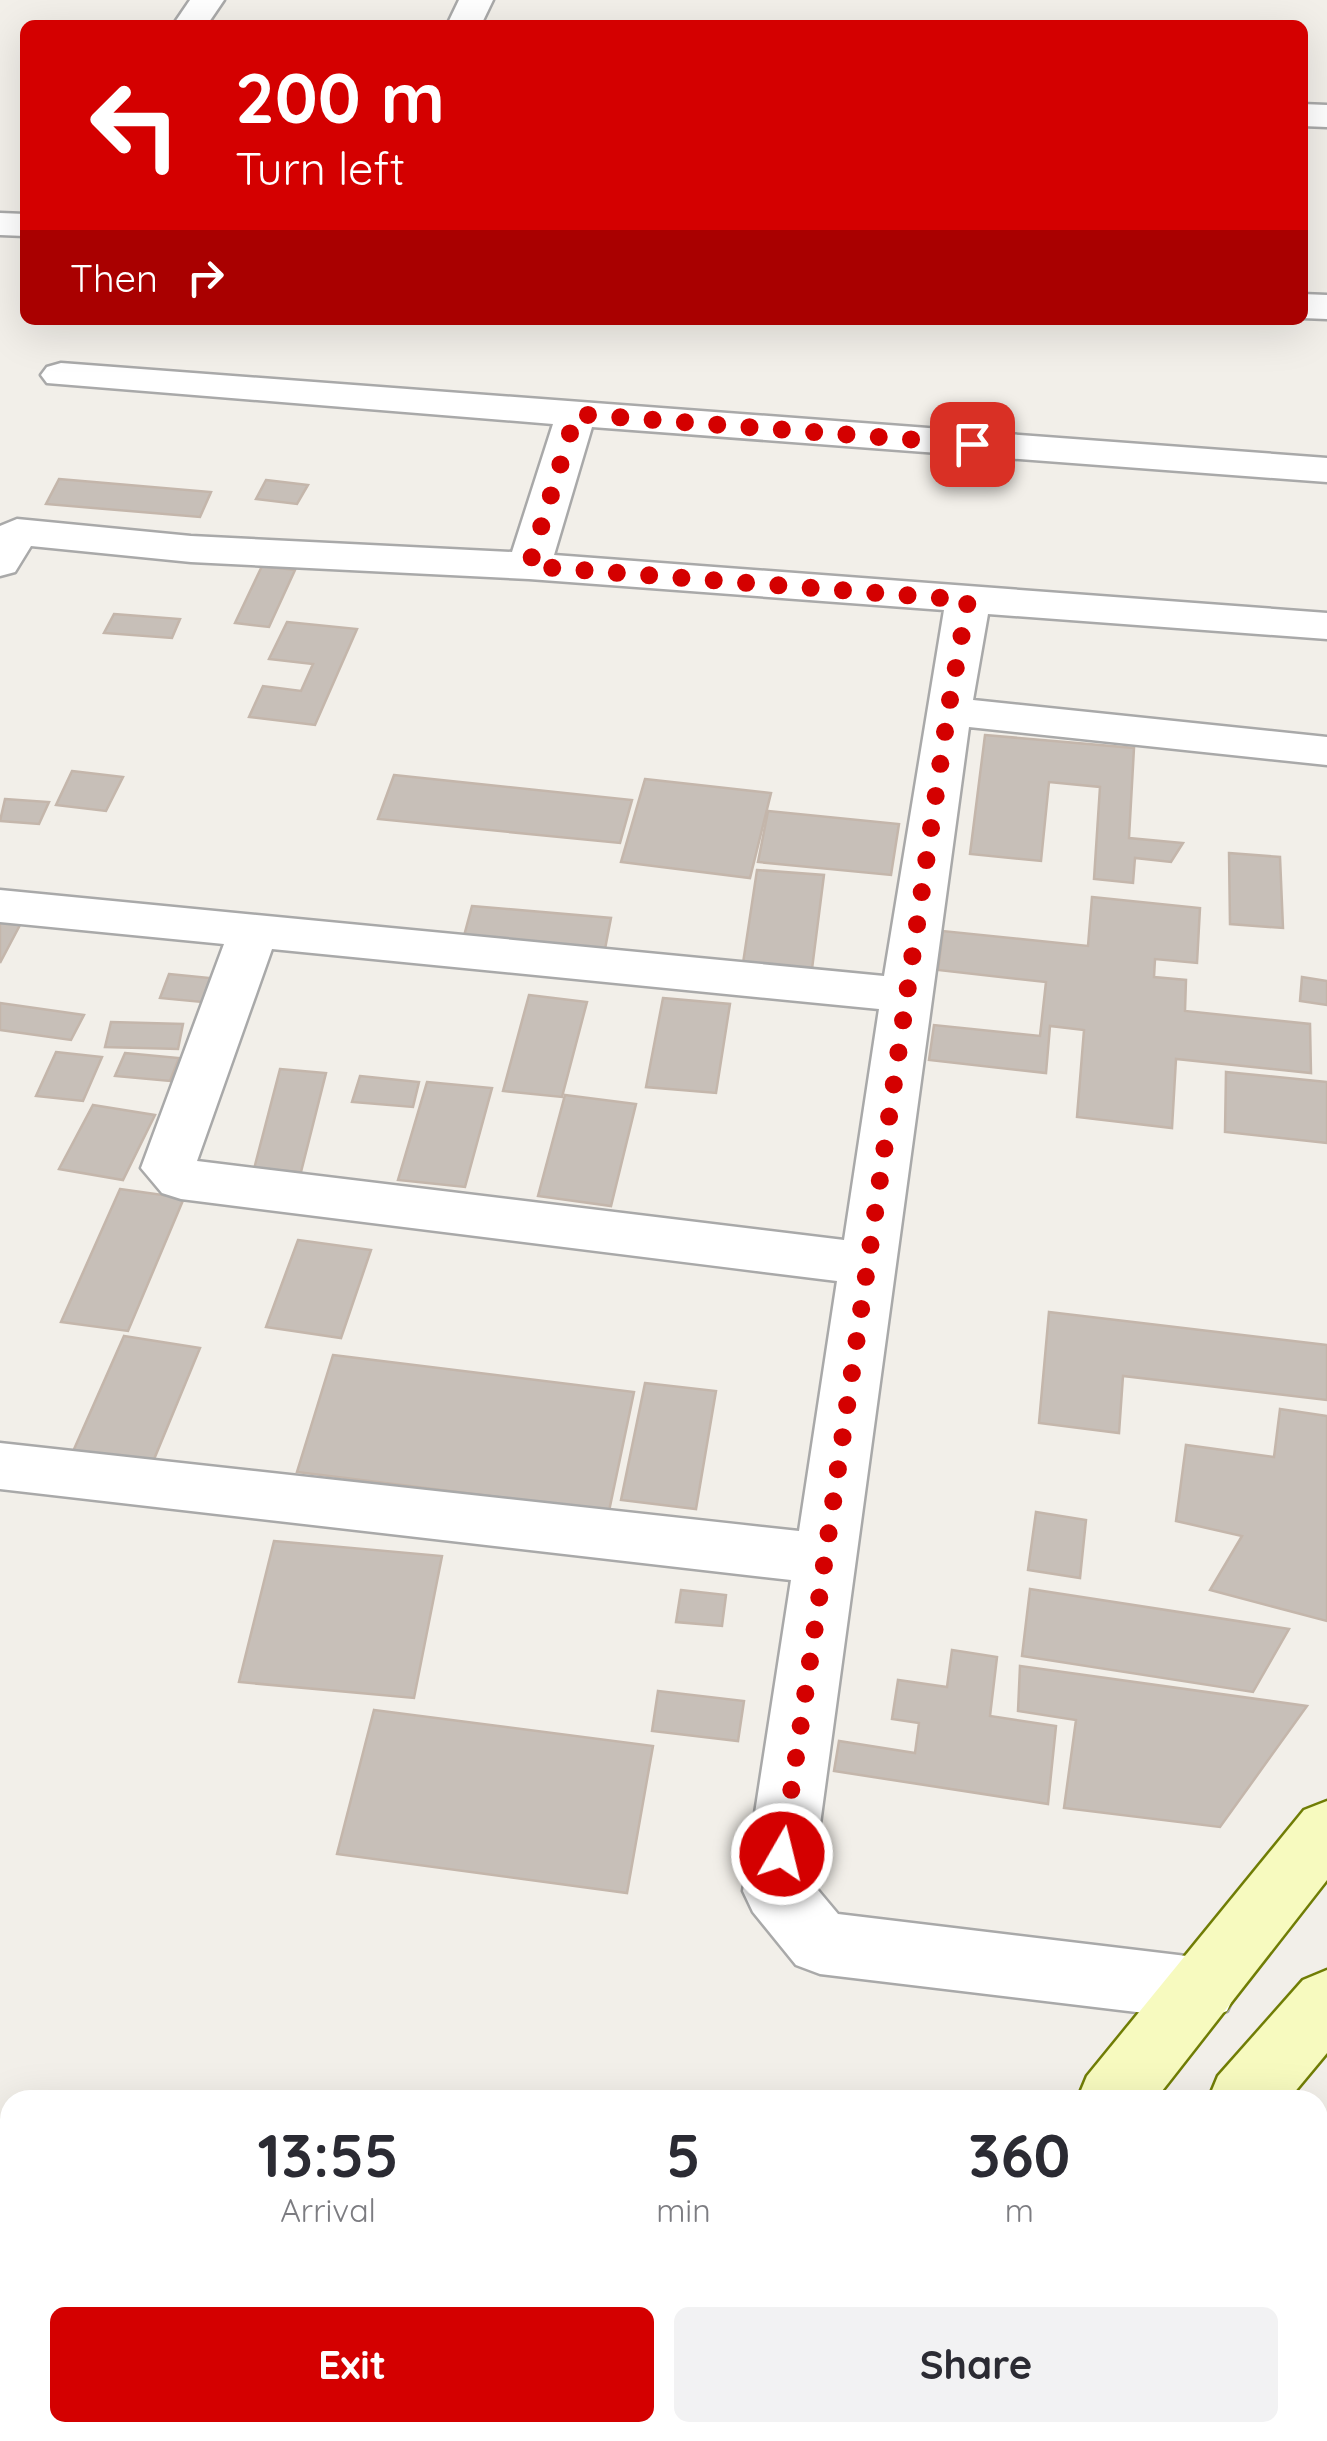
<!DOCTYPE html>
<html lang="en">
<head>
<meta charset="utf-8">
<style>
  :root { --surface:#fff; --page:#f2f2f3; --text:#2b2b33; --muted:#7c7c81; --accent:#d40000 }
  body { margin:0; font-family:Quicksand,sans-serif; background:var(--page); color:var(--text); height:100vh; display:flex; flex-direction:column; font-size:38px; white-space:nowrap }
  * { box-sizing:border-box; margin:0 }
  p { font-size:32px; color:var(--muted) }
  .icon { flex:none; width:55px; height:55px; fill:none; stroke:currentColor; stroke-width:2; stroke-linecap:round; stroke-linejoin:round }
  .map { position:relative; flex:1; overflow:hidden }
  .side { position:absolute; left:0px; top:2090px; width:1328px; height:352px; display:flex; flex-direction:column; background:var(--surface); border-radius:30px 30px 0 0; box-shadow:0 10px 40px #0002 }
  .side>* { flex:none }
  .top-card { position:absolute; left:20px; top:20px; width:1288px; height:305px; border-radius:15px; box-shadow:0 10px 40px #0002; background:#d40000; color:#fff; overflow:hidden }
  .pin { position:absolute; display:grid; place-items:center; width:85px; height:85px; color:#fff; margin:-42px; border-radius:20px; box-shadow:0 5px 15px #0006 }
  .me { position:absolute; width:110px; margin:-55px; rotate:8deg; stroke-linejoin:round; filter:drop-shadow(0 0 8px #0008) }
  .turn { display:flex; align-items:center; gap:35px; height:210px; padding:0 50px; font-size:45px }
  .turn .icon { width:130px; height:130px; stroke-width:2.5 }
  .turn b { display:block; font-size:70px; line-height:85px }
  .then { display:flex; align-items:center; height:95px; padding:0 50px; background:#0003; gap:20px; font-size:38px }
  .eta { display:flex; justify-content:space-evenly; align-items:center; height:170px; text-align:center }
  .eta b { font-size:60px; font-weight:800; line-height:70px }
  .button { display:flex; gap:20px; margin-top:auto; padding:20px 50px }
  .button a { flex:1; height:115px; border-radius:15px; background:var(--accent); color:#fff; font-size:40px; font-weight:800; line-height:115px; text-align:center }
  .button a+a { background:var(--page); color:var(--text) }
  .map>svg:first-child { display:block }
</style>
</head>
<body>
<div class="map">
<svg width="1327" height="2441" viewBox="0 0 1327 2441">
  <rect width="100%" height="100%" fill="#f2efe9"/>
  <!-- building -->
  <g fill="#c7bfb8" stroke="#c4b6ab" stroke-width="2.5">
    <polygon points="59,479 211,492 200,517 46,504"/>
    <polygon points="266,480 308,485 297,504 256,499"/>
    <polygon points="262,566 295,570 269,627 235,623"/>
    <polygon points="114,614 180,619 172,638 104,633"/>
    <polygon points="287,622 357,629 315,725 249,717 263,686 301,691 313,664 269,659"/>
    <polygon points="985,735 1134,748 1129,838 1183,843 1171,862 1135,858 1133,883 1094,879 1100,787 1049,782 1041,861 970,854"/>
    <polygon points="72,771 123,777 106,811 56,805"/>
    <polygon points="394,775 632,800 620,843 378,819"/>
    <polygon points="645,779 771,793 750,878 621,862"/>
    <polygon points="5,799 49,802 39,824 0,821"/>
    <polygon points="768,811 899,824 891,875 758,862"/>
    <polygon points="1229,853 1280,857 1283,928 1230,924"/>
    <polygon points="757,870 824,875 812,969 743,963"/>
    <polygon points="1092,897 1200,908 1197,963 1155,959 1154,977 1186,980 1185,1011 1310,1024 1311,1073 1176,1059 1172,1128 1077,1117 1084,1030 1050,1026 1046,1073 929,1060 934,1025 1040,1036 1046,982 938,970 943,931 1088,946"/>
    <polygon points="472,906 611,918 605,949 464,936"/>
    <polygon points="0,922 20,925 0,963"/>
    <polygon points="169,974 210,978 202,1002 160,998"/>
    <polygon points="1302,977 1327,981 1327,1005 1300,1001"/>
    <polygon points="529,995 587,1002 562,1097 503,1091"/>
    <polygon points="663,998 730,1004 716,1093 646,1087"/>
    <polygon points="0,1003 84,1015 71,1040 0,1030"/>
    <polygon points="111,1022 183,1024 178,1049 105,1047"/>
    <polygon points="56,1052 102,1057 83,1101 36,1096"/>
    <polygon points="125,1053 179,1058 170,1081 115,1076"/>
    <polygon points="280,1069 326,1073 301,1172 254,1169"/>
    <polygon points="1226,1072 1327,1082 1327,1143 1225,1132"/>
    <polygon points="360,1076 419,1082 413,1107 352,1102"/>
    <polygon points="427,1082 492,1088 465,1187 398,1180"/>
    <polygon points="565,1095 636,1104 611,1206 538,1196"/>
    <polygon points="93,1105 155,1115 123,1180 59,1169"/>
    <polygon points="120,1189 184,1198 128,1331 61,1322"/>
    <polygon points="298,1240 371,1250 341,1338 266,1327"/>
    <polygon points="1049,1312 1327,1345 1327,1400 1123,1376 1119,1433 1039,1423"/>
    <polygon points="124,1336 200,1348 150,1469 71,1456"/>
    <polygon points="333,1355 634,1392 609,1511 297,1472"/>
    <polygon points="645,1383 716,1391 696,1509 621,1500"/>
    <polygon points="1280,1409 1327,1416 1327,1621 1210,1590 1242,1536 1176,1521 1186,1445 1274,1457"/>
    <polygon points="1036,1512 1086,1520 1080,1578 1028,1570"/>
    <polygon points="274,1541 442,1556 414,1698 239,1682"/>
    <polygon points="1030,1589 1289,1629 1253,1692 1022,1656"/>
    <polygon points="681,1590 726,1595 722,1626 676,1622"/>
    <polygon points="952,1650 997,1657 990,1716 1056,1726 1048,1804 834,1771 839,1741 915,1753 919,1723 892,1719 898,1680 947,1687"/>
    <polygon points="1020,1666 1307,1706 1220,1827 1064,1808 1076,1720 1018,1711"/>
    <polygon points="658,1691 744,1701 738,1741 652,1731"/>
    <polygon points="374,1710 653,1746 627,1893 337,1854"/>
  </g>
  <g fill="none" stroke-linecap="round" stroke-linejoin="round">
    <defs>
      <g id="street">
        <polygon points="190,0 224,0 207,25 173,25"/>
        <polygon points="459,0 493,0 481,25 447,25"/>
        <polygon points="1302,104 1327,105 1327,127 1302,126"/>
        <polygon points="0,213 25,214 25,236 0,235"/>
        <polygon points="1302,294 1327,295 1327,319 1302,318"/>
        <path d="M61 363 1327 458V482L592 427 554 555 1327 613V639L988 614 973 700 1327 737V765L969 727 812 1883 838 1914 1203 1958 1227 1967 1237 1989 1227 2011 1203 2020 820 1974 796 1965 753 1912 743 1891 791 1580 0 1489V1443L799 1531 837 1281 181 1199 162 1193 141 1168 224 944 0 922V890L884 976 944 610 529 579 191 562 31 546 15 572 0 576V526L17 519 191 536 512 552 553 424 47 383 41 375 47 367ZM272 949 879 1009 844 1240 197 1161Z"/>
        <polygon points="0,2321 10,2323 10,2399 0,2397"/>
        <polygon points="361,2432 480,2432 483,2441 364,2441"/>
      </g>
      <g id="secondary">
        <polygon points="1327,1801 1327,1880 1155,2100 1077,2100 1087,2076 1304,1810"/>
        <polygon points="1327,1970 1327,2053 1288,2100 1208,2100 1218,2076 1303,1980"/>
        <polygon points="773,2432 853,2432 850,2441 770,2441"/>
        <polygon points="918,2432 998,2432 995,2441 915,2441"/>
      </g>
    </defs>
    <!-- street casing -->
    <use href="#street" stroke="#a9a9a9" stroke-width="5"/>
    <!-- secondary casing -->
    <use href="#secondary" stroke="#707d05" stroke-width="5"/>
    <!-- street -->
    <use href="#street" fill="#fff" fill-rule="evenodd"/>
    <!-- secondary -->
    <use href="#secondary" fill="#f7fabf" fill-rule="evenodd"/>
  </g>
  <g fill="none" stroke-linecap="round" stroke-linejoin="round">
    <!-- route -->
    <polyline stroke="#d40000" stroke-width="18" stroke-dasharray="0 32.4" points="782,1854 948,711 968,600 529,566 576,414 972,444"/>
  </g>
</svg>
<div class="pin" style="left:972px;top:444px;background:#d93025"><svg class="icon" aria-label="arrive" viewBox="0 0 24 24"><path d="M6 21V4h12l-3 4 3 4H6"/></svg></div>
<svg class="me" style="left:782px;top:1854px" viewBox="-20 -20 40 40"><circle r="17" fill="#d40000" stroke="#fff" stroke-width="3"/><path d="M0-11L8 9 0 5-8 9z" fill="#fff"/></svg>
<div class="top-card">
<div class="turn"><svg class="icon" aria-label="left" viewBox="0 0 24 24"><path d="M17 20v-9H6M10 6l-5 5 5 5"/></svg><div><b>200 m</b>Turn left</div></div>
<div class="then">Then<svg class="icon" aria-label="right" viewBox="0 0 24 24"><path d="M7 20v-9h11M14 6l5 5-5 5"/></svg></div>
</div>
<section class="side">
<div class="eta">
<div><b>13:55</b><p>Arrival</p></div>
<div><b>5</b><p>min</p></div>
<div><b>360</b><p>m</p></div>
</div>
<div class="button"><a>Exit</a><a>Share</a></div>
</section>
</div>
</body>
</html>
